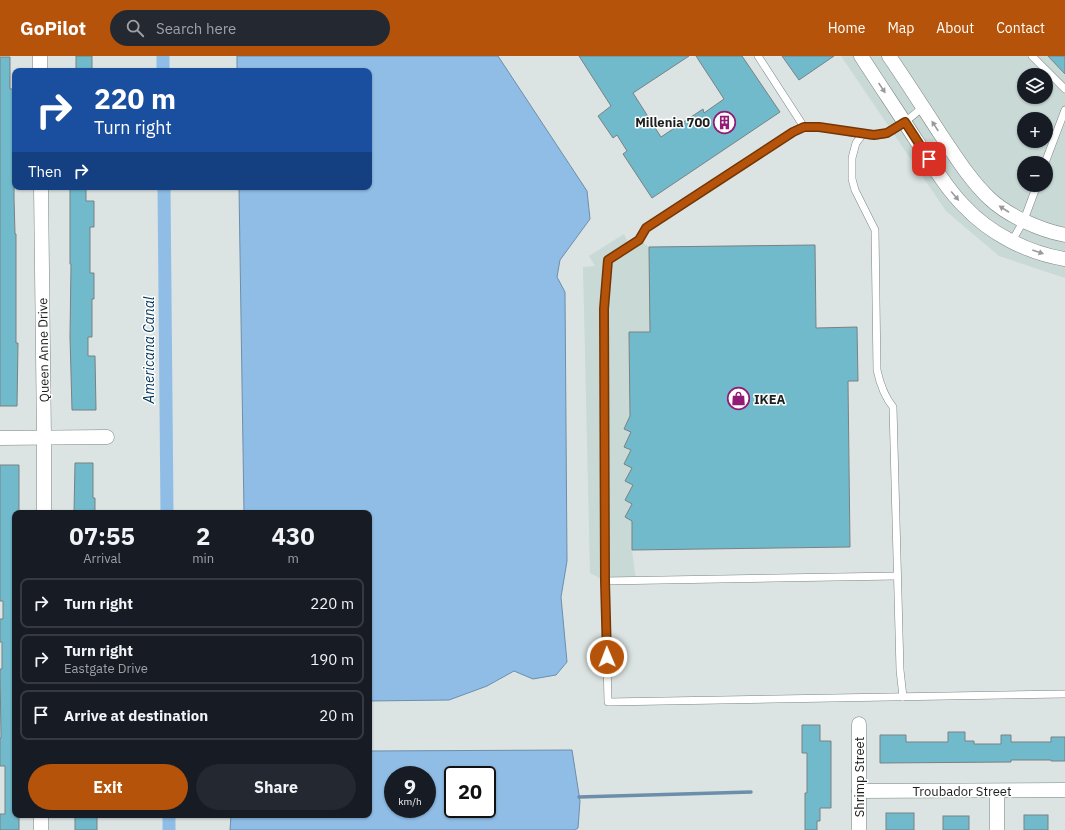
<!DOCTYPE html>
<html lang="en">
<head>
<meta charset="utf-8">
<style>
  :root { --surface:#171b24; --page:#242831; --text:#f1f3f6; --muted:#9ea1a6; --line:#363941; --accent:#b45309 }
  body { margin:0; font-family:"IBM Plex Sans",sans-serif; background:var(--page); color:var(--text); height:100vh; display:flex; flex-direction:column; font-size:15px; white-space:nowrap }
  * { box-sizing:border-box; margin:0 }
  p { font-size:13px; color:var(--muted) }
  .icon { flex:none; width:22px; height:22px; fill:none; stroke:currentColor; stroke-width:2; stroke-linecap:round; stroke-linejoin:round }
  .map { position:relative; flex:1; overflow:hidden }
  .sheet { position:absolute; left:12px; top:454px; width:360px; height:308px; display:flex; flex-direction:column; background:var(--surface); border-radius:8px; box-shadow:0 1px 3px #0004 }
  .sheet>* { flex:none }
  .top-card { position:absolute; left:12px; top:12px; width:360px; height:122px; border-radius:8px; box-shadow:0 1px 3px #0004; background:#1a4fa0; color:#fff; overflow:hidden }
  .fabs { position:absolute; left:1017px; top:12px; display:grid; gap:8px }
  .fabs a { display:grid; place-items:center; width:36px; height:36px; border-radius:50%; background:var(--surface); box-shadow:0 1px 3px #0004; font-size:20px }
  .speed { position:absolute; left:384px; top:710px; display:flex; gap:8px; font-size:20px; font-weight:700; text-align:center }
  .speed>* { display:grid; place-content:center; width:52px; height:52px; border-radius:50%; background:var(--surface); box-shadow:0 1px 3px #0004; line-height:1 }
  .speed small { font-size:10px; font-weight:400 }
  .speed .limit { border:2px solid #111; border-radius:6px; background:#fff; color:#111 }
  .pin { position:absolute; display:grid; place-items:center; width:34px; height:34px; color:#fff; margin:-17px; border-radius:8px; box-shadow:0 2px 6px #0006 }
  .me { position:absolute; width:44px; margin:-22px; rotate:359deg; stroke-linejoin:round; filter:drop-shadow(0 0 3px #0008) }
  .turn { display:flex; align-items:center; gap:14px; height:84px; padding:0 16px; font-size:18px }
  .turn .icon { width:52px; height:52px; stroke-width:2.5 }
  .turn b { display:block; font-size:28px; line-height:34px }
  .then { display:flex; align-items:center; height:38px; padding:0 16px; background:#0003; gap:8px; font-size:15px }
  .eta { display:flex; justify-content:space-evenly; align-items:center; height:68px; text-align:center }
  .eta b { font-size:24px; font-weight:700; line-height:28px }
  .button { display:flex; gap:8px; margin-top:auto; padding:8px 16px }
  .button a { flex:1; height:46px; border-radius:24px; background:var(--accent); color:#fff; font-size:16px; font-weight:700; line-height:46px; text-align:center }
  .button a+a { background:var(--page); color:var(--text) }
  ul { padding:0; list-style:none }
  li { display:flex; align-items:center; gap:12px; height:50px; margin:0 8px 6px; padding:0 8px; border:2px solid var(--line); border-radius:8px }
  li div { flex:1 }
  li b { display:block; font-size:15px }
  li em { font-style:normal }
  header { display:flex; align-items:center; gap:24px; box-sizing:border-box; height:56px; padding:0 20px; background:var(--accent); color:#fff }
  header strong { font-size:19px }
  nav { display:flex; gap:22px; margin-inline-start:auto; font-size:14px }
  .search { width:280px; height:36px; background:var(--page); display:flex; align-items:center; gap:10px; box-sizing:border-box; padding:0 14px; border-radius:22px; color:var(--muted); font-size:15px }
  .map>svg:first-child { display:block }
</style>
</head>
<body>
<header>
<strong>GoPilot</strong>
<div class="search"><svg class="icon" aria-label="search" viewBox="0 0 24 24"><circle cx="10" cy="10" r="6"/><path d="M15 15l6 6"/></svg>Search here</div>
<nav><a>Home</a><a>Map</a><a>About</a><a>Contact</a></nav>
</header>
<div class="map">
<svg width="1065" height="774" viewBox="0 0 1065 774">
  <rect width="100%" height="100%" fill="#dbe4e2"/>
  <!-- built -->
  <g fill="#c8d9d6" fill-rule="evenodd">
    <path d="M841 0H1065V222L999 200 946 155ZM1024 19H1046V41H1024ZM1024 63H1046V85H1024ZM1024 107H1046V129H1024Z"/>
    <polygon points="624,178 628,186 639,184 649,191 650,276 629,276 630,360 624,372 631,376 624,391 631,394 624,408 632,412 625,425 633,429 625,444 632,448 625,461 632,465 632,494 636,525 605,525 590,517 583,211 595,210 589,200"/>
  </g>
  <!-- water -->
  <g fill="#8fbde6" stroke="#6d8eaa" fill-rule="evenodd">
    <polygon points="237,0 498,0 587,135 590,163 560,204 557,221 565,236 567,505 561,541 567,606 556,619 533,623 514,615 487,630 449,644 369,645 369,457 244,457 239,131 369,131 369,15 237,15"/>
    <path d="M572 694 580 745 578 772 575 774H230L231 759H369V695ZM393 719H427V753H393ZM453 719H487V753H453Z"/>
  </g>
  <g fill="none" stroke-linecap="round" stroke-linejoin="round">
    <!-- stream -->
    <polyline stroke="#6d8eaa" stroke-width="3.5" points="579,741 751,736"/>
    <!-- canal -->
    <g stroke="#8fbde6" stroke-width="13">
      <polyline points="163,0 163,15"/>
      <polyline points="164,131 167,457"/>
      <polyline points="169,759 169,774"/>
    </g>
  </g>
  <!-- building -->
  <g fill="#70bacc" stroke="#798183">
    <rect x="76" y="0" width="16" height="15"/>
    <polygon points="579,0 689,0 633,37 661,81 703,53 704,57 724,43 696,0 742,0 780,56 652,142 623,98 627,95 617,79 613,82 598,60 611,50"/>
    <polygon points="782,0 834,0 799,24"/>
    <polygon points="1048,0 1065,0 1065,18"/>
    <polygon points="0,1 10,1 10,33 15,33 14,142 15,178 16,178 16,287 18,287 17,350 0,350"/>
    <polygon points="70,131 86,131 86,145 94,145 94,171 90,171 90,217 94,217 94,243 92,243 92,281 88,281 88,300 95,300 96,354 72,354 70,281 71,208 70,208"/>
    <polygon points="815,189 816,272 857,271 858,325 848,325 850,491 632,494 632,465 625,461 632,448 625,444 633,429 625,425 632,412 624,408 631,394 624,391 631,376 624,373 630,360 629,276 650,276 649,191"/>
    <polygon points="75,407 93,407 93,442 95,442 95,457 74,457"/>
    <polygon points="0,409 19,409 19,457 15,457 15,759 19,759 19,774 0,774 0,758 5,758 5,710 0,710 0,682 1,682 0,613 2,613 2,586 0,586 0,563 3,563 3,545 0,545"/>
    <polygon points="802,669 820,669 820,685 831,685 831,752 820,752 820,765 817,765 817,774 805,774 805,737 807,737 807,697 802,697"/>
    <polygon points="948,676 965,676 965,685 974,685 974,688 1001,688 1001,679 1011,679 1011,686 1051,686 1051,681 1065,681 1065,705 1051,705 1051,704 1011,704 1011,706 880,707 880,679 906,679 906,686 948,686"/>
    <rect x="886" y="757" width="28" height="17"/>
    <rect x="75" y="759" width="22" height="15"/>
    <rect x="1024" y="759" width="24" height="15"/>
    <rect x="943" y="760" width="26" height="14"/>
  </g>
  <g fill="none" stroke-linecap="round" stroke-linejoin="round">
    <defs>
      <g id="service">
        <polyline points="758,0 804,71"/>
        <polyline points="1032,0 1065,33"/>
        <path d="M923 51C912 60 901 71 888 77 865 86 829 67 804 71 800 72 796 74 793 76L646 172 639 184 608 204 604 253 605 525 608 646 1065 638"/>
        <path d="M863 78 856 87 852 102V123L855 134 875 174 877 314C880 328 884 340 893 351L900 614 903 641"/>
        <polyline points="1045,107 1065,54"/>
        <polyline points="1012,185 1024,164 1037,129"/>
        <polyline points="605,525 897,520"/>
      </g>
      <g id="minor">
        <polyline points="40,0 40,15"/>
        <path d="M861 0C879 28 898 56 916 84 931 106 945 131 964 150 990 178 1028 197 1065 203"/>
        <path d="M889 0C907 26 924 53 941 79 956 101 970 124 989 142 1008 160 1040 174 1065 179"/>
        <polyline points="41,131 44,382 44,457"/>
        <polyline points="0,382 107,381"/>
        <polyline points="859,668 859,774"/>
        <polyline points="859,735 1065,734"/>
        <polyline points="997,735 997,774"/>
        <polyline points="41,774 41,759"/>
      </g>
    </defs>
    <!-- service casing -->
    <use href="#service" stroke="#7d8584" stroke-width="8"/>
    <!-- minor casing -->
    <use href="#minor" stroke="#7d8584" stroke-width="15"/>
    <!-- service -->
    <use href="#service" stroke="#fff" stroke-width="7"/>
    <!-- minor -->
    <use href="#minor" stroke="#fff" stroke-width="14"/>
  </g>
  <!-- one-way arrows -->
  <defs><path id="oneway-solid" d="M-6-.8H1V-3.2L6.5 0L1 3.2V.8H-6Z"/></defs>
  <g fill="#999b9a">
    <use href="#oneway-solid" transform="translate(882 32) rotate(56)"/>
    <use href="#oneway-solid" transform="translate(935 70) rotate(-123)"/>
    <use href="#oneway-solid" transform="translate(955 140) rotate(50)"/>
    <use href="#oneway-solid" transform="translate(1004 153) rotate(-147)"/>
    <use href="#oneway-solid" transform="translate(1038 196) rotate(19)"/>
  </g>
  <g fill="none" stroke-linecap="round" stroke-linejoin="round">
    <defs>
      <polyline id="route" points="607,601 605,525 604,253 608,204 639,184 646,172 793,76 804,71 819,71 874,79 887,77 905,66 929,103"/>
    </defs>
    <!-- route casing -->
    <use href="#route" stroke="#753606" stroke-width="10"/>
    <!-- route -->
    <use href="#route" stroke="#b45309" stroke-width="7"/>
  </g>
  <!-- icons -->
  <defs>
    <symbol id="building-ring" viewBox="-11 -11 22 22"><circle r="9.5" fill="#fff" stroke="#931b78" stroke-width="1.5"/><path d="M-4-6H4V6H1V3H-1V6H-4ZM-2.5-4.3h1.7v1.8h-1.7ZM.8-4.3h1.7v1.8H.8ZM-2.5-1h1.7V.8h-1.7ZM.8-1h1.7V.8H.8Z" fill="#931b78"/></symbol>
    <symbol id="shop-ring" viewBox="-11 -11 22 22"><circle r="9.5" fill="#fff" stroke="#931b78" stroke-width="1.5"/><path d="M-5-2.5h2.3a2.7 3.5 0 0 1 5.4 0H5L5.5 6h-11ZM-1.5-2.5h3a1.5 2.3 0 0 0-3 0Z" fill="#931b78"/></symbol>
  </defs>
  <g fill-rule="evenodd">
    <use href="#building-ring" x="712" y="54" width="25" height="25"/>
    <use href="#shop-ring" x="726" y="330" width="25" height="25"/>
  </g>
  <g text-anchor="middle" stroke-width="3" stroke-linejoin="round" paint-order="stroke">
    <!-- poi labels -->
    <g font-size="13" font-weight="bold" fill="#1d201f" stroke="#fff" text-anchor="end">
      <text x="710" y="71">Millenia 700</text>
      <text x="754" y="348" text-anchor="start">IKEA</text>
    </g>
    <!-- street labels -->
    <g font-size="13" fill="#1d201f" stroke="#fff">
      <text transform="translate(43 294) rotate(-91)" y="5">Queen Anne Drive</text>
      <text transform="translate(859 721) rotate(-90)" y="5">Shrimp Street</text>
      <text x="962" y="740">Troubador Street</text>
    </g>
    <!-- water labels -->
    <g font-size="14" font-style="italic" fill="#00365d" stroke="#fff">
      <text transform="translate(149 294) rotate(-90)" y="5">Americana Canal</text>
    </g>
  </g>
</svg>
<div class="fabs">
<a><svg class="icon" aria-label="layers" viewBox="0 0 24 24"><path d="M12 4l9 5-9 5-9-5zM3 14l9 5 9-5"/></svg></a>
<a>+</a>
<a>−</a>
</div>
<div class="speed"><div>9<small>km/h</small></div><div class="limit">20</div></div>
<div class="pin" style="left:929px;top:103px;background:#d93025"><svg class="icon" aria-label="arrive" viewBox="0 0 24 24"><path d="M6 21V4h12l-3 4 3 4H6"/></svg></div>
<svg class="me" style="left:607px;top:601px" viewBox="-20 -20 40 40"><circle r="17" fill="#b45309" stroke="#fff" stroke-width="3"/><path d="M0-11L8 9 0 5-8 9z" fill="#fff"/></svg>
<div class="top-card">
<div class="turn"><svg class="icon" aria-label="right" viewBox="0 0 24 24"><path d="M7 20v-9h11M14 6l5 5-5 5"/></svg><div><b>220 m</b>Turn right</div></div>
<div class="then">Then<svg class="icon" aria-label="right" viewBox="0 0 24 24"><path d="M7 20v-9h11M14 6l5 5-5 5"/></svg></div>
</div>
<section class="sheet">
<div class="eta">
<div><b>07:55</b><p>Arrival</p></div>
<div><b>2</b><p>min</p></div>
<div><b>430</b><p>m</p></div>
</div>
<ul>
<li><svg class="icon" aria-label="right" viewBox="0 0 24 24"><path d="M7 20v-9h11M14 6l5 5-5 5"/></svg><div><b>Turn right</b></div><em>220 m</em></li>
<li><svg class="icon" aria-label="right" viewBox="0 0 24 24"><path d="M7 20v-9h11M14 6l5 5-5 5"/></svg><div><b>Turn right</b><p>Eastgate Drive</p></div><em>190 m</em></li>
<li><svg class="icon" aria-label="arrive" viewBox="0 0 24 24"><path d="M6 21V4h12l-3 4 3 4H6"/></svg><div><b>Arrive at destination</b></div><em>20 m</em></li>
</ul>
<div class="button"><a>Exit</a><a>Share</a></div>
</section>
</div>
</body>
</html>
